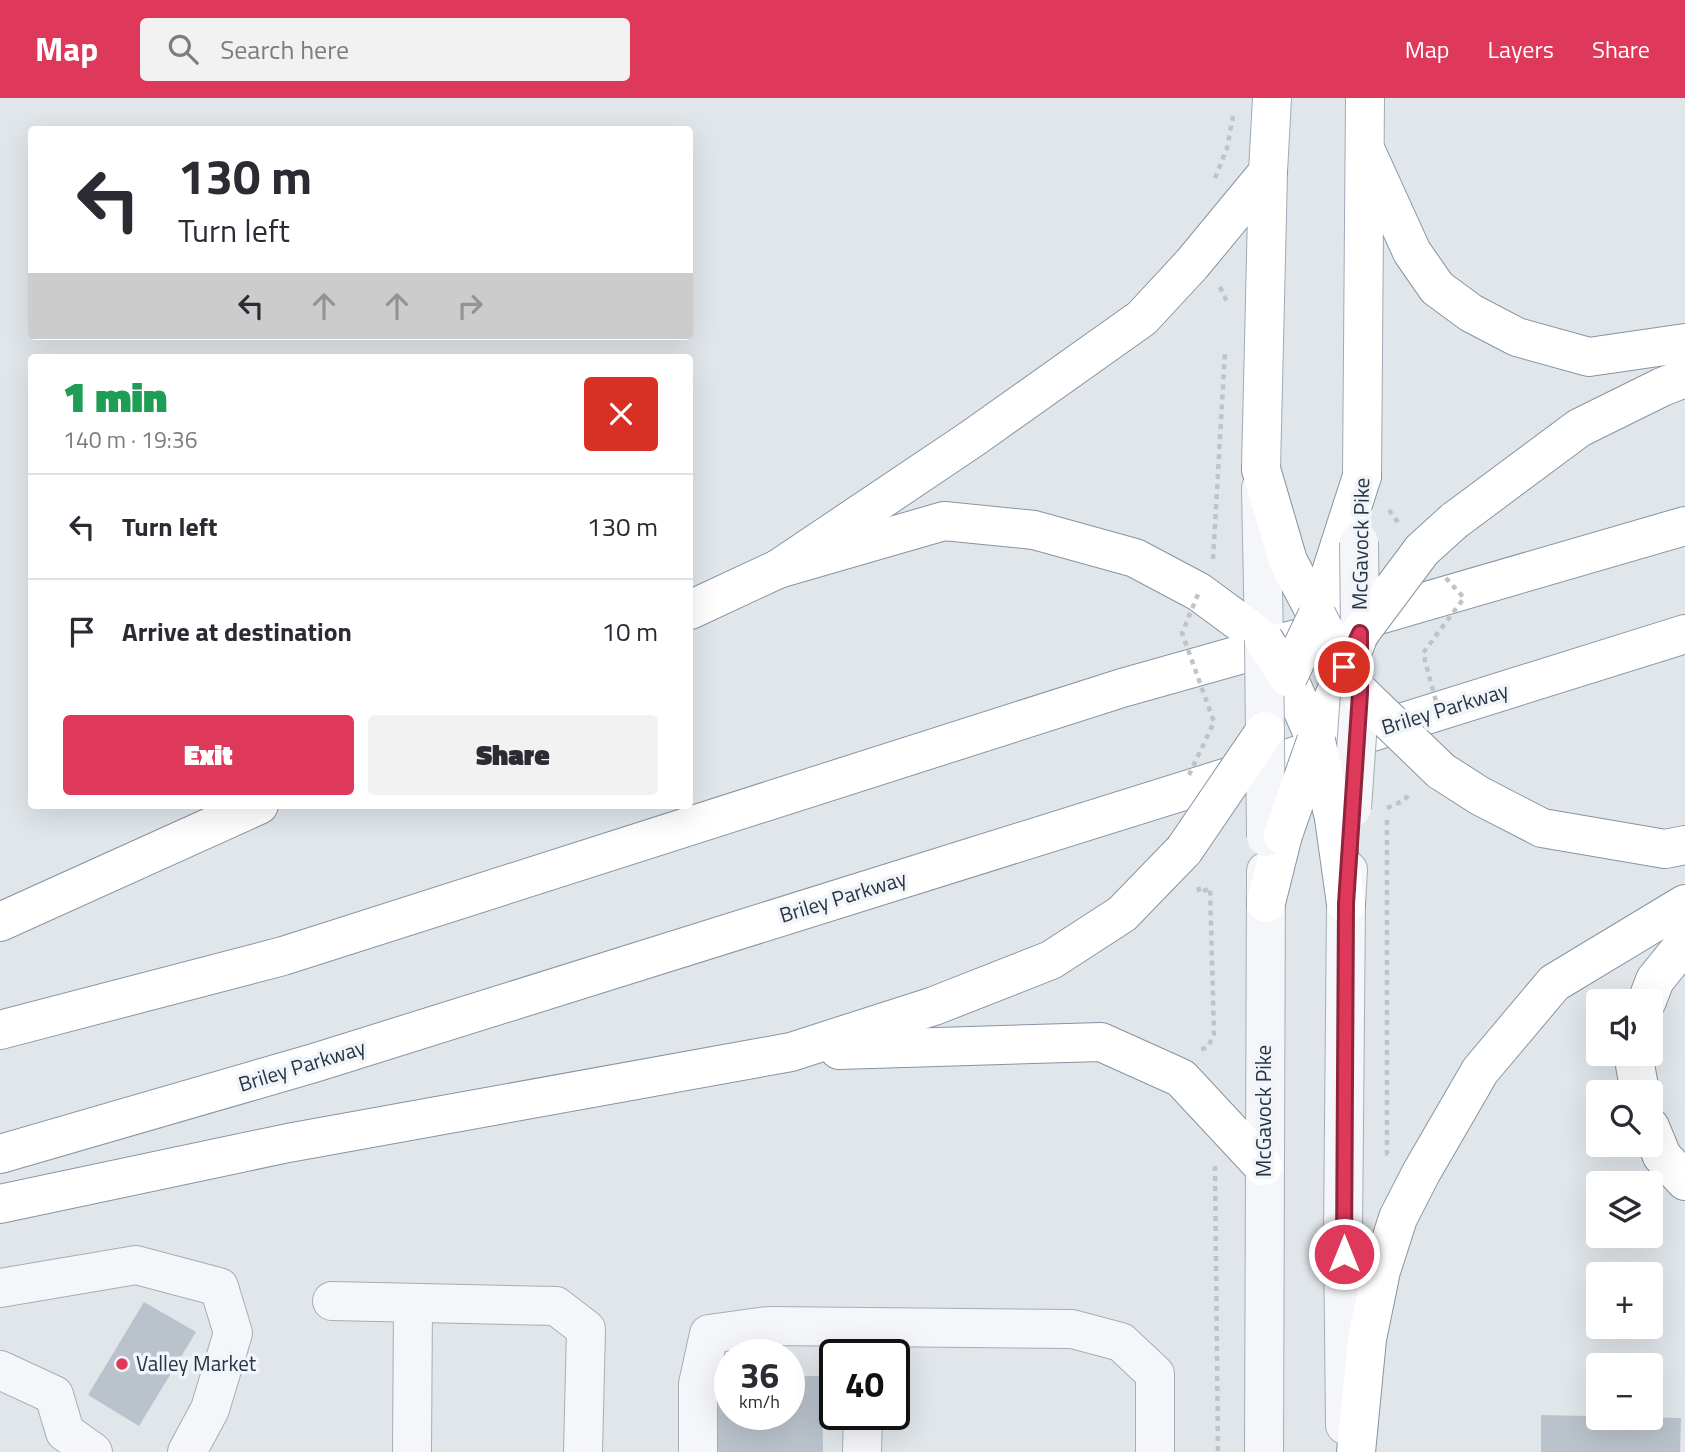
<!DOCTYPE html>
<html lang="en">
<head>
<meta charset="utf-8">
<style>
  :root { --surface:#fff; --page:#f2f2f3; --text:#2b2b33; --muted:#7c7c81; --line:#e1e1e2; --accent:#de385b }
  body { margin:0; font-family:"Titillium Web",sans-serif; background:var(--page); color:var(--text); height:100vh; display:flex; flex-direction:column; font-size:26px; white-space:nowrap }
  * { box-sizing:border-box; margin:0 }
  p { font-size:23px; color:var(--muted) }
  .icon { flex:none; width:38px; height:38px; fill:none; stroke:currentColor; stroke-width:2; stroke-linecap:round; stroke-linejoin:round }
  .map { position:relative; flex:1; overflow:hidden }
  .side { position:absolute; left:28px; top:256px; width:665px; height:455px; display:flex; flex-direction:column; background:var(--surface); border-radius:7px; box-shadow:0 7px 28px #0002 }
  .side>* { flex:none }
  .banner { position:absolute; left:28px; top:28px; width:665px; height:214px; border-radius:7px; box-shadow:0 7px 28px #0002; background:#fff; color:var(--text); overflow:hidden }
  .tools { position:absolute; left:1586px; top:891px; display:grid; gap:14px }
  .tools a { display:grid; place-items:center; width:77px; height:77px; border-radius:7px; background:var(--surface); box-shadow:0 7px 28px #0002; font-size:35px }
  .speed { position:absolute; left:714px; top:1241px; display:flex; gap:14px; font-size:35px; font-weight:700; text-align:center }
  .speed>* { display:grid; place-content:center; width:91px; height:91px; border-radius:50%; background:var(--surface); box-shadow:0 7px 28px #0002; line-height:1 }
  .speed small { font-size:18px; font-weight:400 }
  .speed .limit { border:4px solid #111; border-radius:10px; background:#fff; color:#111 }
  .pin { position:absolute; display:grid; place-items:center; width:60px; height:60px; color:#fff; margin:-30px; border:4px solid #fff; border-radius:50%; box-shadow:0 2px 7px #0007 }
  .me { position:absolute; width:77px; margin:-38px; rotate:0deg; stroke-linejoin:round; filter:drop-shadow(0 0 5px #0008) }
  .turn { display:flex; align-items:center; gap:24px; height:147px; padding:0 35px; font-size:32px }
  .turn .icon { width:91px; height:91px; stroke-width:2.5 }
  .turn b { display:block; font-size:49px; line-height:60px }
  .lanes { display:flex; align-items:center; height:66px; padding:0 35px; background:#0003; justify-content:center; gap:35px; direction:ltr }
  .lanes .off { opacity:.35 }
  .round { display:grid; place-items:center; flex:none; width:74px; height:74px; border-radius:7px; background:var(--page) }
  .head { display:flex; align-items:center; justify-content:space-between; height:119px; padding:0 35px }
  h1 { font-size:42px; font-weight:800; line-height:52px; color:#1e9e55 }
  .action { display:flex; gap:14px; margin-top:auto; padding:14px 35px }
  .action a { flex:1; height:80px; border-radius:7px; background:var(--accent); color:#fff; font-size:28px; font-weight:800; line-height:80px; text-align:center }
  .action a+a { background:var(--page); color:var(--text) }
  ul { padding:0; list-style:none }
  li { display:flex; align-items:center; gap:21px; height:105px; padding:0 35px; border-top:2px solid var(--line) }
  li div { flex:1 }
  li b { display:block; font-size:26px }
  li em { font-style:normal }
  header { display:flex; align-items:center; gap:42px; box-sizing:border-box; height:98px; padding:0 35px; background:var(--accent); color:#fff }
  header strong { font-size:33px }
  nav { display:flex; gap:38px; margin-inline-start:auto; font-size:24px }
  .search { width:490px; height:63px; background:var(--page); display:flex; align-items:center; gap:18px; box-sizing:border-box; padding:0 24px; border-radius:7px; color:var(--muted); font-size:26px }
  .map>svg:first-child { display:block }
</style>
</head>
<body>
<header>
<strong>Map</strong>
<div class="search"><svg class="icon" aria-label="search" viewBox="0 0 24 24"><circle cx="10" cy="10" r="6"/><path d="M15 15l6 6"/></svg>Search here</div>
<nav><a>Map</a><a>Layers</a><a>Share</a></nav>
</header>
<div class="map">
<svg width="1685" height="1354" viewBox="0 0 1685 1354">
  <rect width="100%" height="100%" fill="#e1e6eb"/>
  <!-- building -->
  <g fill="#bac2cc">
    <polygon points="144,1204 196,1234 139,1328 88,1297"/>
    <polygon points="789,1278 822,1278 823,1354 706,1354 712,1281 730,1281 730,1316 789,1316"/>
    <polygon points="1541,1317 1681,1320 1680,1354 1541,1354"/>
  </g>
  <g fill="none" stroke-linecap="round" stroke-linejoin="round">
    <defs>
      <g id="minor">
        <polyline points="1261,390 1264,542"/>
        <polyline points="0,1190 136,1167 219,1189 233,1235 210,1311 187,1354"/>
        <polyline points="332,1203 556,1208 586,1231 583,1354"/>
        <polyline points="0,1272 54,1297 65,1334 93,1354"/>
        <polyline points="1345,1327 1343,1135 1346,806 1348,772"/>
        <polyline points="412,1354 413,1205"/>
        <polyline points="698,1354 698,1286 709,1236 768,1228 1072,1231 1121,1244 1155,1276 1155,1354"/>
        <polyline points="862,1354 863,1316"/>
        <polyline points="1264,1354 1266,773"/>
      </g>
      <g id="major">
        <polyline points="1261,371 1268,74 1272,0"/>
        <polyline points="1362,378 1365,0"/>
      </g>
      <g id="highway">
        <polyline points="1366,53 1412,154 1437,190 1471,215 1517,239 1589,259 1685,245"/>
        <polyline points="1261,371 1288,463 1317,518"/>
        <polyline points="1454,423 1579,330 1662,289 1685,280"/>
        <polyline points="778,471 973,340 1142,220 1192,166 1268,74"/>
        <polyline points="690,512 778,471 944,423 1034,432 1135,460 1199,494 1264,542"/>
        <polyline points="1317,518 1362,378"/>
        <polyline points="1351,525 1685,428"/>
        <polyline points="1288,579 1316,643"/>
        <polyline points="1316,643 1359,537"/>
        <polyline points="1441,673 1480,698 1542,730 1665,751 1685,747"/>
        <polyline points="1334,720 1346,806"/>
        <polyline points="1266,805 1283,737"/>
        <polyline points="0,824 259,707"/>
        <polyline points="1647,903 1655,882 1685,845"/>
        <polyline points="0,932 283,858 1122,590 1296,541"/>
        <polyline points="839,952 1101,944 1181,980 1263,1068"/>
        <polyline points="1636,956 1635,967 1640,994"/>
        <polyline points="1650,1029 1662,1058 1685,1083"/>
        <polyline points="0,1056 314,965 1685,536"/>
        <polyline points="0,1106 288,1045 791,954 934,908 1051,862 1122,816 1184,752"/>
        <polyline points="1356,1354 1367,1241 1381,1173 1398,1120 1421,1075 1480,973 1554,885 1685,806"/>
      </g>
    </defs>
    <!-- minor casing -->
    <use href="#minor" stroke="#a5adb6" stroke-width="40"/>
    <!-- major casing -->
    <use href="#major" stroke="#9faab8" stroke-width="40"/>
    <!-- highway casing -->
    <use href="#highway" stroke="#8694a4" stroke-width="40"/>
    <!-- path -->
    <g stroke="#bfc4ca" stroke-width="4.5" stroke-dasharray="5 5" stroke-linecap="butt">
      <polyline points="1215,80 1227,50 1233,18"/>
      <polyline points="1220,189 1228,206"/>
      <polyline points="1389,412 1400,427"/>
      <polyline points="1213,461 1225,254"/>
      <polyline points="1387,710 1405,702 1410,693"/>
      <polyline points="1387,722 1387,1056 1390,1058"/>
      <polyline points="1198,789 1200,795 1210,790 1214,936 1208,949 1200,952"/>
      <polyline points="1215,1068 1218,1354"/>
    </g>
    <!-- minor -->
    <use href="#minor" stroke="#f4f6f9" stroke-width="38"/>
    <!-- major -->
    <use href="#major" stroke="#fff" stroke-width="38"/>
    <!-- highway -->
    <use href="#highway" stroke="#fff" stroke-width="38"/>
    <defs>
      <g id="minor-bridge">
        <polyline points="1359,444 1360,535"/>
        <polyline points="1264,542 1266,739"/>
        <polyline points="1352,710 1360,595"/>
      </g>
      <g id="highway-bridge">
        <polyline points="1317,518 1344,569"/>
        <polyline points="1360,535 1422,452 1454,423"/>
        <polyline points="1264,542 1288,579"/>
        <polyline points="1288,579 1317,518"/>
        <polyline points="1360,595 1441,673"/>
        <polyline points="1316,643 1334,720"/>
        <polyline points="1283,737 1316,643"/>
        <polyline points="1184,752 1265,633"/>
      </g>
    </defs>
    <!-- minor-bridge casing -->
    <use href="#minor-bridge" stroke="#a5adb6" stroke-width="40" stroke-linecap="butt"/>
    <!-- highway-bridge casing -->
    <use href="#highway-bridge" stroke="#8694a4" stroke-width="40" stroke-linecap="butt"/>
    <!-- path-bridge -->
    <g stroke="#bfc4ca" stroke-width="4.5" stroke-dasharray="5 5" stroke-linecap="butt">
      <polyline points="1441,622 1423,555 1464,500 1444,478"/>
      <polyline points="1189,677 1214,624 1182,535 1199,494"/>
    </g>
    <!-- minor-bridge -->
    <use href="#minor-bridge" stroke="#f4f6f9" stroke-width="38"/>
    <!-- highway-bridge -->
    <use href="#highway-bridge" stroke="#fff" stroke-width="38"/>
  </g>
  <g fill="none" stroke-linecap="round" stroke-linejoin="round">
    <defs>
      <polyline id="route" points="1344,1156 1346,806 1360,595 1360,535 1344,569"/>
    </defs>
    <!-- route casing -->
    <use href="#route" stroke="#90243b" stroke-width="18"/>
    <!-- route -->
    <use href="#route" stroke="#de385b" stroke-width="12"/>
  </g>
  <!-- markers -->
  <circle fill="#de385b" stroke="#f1f4f8" stroke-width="2.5" cx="122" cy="1266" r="7"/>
  <g text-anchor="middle" stroke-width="7" stroke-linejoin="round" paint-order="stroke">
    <!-- street labels -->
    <g font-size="21" fill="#273445" stroke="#f1f4f8">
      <text transform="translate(1361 446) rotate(-89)" y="7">McGavock Pike</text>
      <text transform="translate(1445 611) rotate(-17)" y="7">Briley Parkway</text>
      <text transform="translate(843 799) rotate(-17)" y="7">Briley Parkway</text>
      <text transform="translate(302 968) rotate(-17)" y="7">Briley Parkway</text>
      <text transform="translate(1264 1013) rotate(-90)" y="7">McGavock Pike</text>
    </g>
    <!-- poi labels -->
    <g font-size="21" fill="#273445" stroke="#f1f4f8" text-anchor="start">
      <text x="136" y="1273">Valley Market</text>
    </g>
  </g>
</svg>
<div class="tools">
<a><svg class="icon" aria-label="sound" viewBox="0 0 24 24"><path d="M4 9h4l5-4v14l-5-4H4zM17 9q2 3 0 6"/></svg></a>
<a><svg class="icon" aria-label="search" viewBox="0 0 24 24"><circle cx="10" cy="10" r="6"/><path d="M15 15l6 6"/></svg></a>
<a><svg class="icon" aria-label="layers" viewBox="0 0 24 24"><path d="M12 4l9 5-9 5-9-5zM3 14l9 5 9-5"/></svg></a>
<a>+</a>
<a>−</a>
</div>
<div class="speed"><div>36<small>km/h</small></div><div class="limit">40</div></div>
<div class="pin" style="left:1344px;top:569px;background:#d93025"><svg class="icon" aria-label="arrive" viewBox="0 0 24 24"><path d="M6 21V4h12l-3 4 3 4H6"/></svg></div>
<svg class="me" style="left:1344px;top:1156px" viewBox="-20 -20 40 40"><circle r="17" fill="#de385b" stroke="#fff" stroke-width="3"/><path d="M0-11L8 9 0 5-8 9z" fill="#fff"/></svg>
<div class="banner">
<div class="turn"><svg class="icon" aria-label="left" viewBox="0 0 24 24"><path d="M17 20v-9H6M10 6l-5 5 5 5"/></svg><div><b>130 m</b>Turn left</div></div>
<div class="lanes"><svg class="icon" aria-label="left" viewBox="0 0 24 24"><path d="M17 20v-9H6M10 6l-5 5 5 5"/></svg><svg class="icon off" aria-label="ahead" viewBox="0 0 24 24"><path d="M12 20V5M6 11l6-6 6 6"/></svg><svg class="icon off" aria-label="ahead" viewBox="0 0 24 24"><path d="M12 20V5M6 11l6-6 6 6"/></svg><svg class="icon off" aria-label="right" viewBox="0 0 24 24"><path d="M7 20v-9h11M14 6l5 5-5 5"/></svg></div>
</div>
<section class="side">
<div class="head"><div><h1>1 min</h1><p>140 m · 19:36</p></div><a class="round" style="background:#d93025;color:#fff"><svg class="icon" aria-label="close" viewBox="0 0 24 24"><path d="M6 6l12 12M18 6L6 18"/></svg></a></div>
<ul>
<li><svg class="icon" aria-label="left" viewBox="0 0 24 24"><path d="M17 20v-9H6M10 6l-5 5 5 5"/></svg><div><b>Turn left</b></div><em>130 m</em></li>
<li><svg class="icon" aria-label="arrive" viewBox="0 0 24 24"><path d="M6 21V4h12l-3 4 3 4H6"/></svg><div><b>Arrive at destination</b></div><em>10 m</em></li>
</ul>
<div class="action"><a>Exit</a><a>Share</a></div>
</section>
</div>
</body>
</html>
